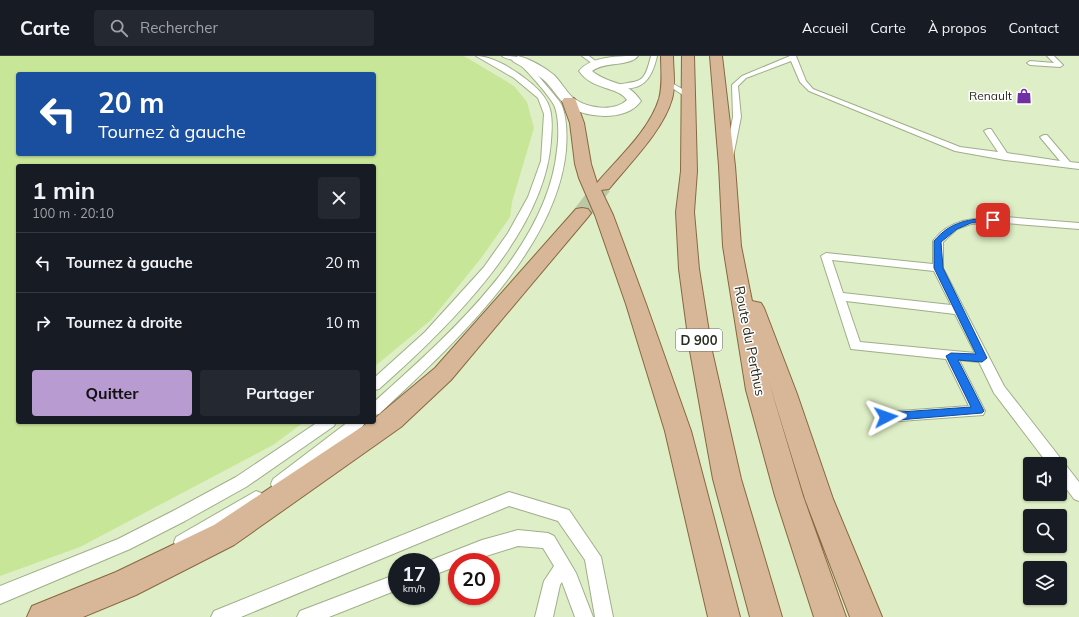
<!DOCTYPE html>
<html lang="fr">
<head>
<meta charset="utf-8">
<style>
  :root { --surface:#171b24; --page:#242831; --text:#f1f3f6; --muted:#9ea1a6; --line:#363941; --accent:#b79bd1 }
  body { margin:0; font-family:Mulish,sans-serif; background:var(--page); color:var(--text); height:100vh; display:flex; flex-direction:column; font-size:15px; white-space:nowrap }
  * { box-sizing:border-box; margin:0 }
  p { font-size:13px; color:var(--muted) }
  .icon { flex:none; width:22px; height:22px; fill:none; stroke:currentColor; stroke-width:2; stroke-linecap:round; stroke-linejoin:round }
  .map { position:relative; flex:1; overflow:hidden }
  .side { position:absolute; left:16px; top:108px; width:360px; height:260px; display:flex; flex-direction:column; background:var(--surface); border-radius:4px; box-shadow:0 1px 3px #0004 }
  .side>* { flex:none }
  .top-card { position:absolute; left:16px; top:16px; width:360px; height:84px; border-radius:4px; box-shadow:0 1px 3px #0004; background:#1a4fa0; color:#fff; overflow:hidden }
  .buttons { position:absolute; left:1023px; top:401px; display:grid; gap:8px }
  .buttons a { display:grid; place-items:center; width:44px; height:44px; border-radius:4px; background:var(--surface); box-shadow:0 1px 3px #0004; font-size:20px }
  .speed { position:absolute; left:388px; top:497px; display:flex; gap:8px; font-size:20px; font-weight:700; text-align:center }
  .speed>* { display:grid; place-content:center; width:52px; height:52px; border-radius:50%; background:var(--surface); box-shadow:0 1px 3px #0004; line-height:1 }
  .speed small { font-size:10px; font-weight:400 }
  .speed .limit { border:6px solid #d22; background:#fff; color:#111 }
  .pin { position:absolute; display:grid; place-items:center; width:34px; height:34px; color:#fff; margin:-17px; border-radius:8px; box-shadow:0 2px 6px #0006 }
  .me { position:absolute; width:44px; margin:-22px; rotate:86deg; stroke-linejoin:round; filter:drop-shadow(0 0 3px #0008) }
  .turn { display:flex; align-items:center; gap:14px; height:84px; padding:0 16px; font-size:18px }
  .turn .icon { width:52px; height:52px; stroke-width:2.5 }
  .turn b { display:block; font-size:28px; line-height:34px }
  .round { display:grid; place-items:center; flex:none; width:42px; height:42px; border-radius:4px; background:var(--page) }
  .headline { display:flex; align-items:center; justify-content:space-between; height:68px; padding:0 16px }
  h1 { font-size:24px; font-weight:700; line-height:30px }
  .button { display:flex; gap:8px; margin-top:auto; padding:8px 16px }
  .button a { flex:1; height:46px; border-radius:4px; background:var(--accent); color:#111; font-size:16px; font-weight:700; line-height:46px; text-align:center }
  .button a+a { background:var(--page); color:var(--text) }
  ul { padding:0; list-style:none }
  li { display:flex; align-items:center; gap:12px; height:60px; padding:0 16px; border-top:1px solid var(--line) }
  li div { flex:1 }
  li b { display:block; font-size:15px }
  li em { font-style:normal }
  header { display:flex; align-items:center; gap:24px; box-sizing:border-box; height:56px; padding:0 20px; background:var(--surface); border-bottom:1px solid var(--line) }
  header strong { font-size:19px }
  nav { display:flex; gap:22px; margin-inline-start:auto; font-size:14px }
  .search { width:280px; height:36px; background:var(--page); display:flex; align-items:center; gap:10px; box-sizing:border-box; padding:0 14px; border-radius:4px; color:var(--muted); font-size:15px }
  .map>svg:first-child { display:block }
</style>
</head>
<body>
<header>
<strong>Carte</strong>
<div class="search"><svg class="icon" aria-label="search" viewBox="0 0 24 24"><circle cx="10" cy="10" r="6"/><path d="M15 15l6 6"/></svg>Rechercher</div>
<nav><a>Accueil</a><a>Carte</a><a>À propos</a><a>Contact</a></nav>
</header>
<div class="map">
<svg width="1079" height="561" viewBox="0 0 1079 561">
  <rect width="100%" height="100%" fill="#deeec6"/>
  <!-- green -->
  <path fill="#c8e697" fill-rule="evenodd" d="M0 0H464L514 30 527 46 534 72 512 146 510 161 482 201 431 264 374 311V110H18V366H304L273 389 80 491 0 520ZM18 18H374V98H18Z"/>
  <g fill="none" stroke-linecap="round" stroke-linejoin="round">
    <!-- primary-tunnel -->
    <polyline stroke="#bac8a5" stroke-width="17" stroke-dasharray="17 8" stroke-linecap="butt" points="582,157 603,130"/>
    <defs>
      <g id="service">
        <path d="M476 0C494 0 518 16 532 28 553 46 553 59 551 85 545 178 446 274 379 333L374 334V322L425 276 484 211 508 177 528 141 541 105 544 58 538 42 514 22Z"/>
        <path d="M502 0C508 0 514 0 520 2 530 8 543 26 551 35 554 39 560 45 562 50 567 63 567 80 566 94 557 195 449 292 379 358L374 359V346C445 282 547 194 557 94 559 82 559 59 554 49 549 39 524 11 516 5 511 3 506 3 502 0Z"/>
        <polygon points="582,0 589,0 598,7 593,8"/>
        <path d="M651 0H657C652 23 642 37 616 31V29C641 24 644 29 651 0Z"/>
        <polygon points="790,0 796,0 806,25 813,33 960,91 998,96 984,75 988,73 991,73 1007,97 1060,105 1040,81 1044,79 1047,79 1070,106 1079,107 1079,113 1005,104 955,95 809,35 800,26 791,5 746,22 738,30 741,61 733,101 732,103 726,103 725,101 733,61 732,29 742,20"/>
        <polygon points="1047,0 1054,0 1063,9 1060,11 1030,9 1027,7 1030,5 1054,7"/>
        <polygon points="666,26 670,26 693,39 686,41 666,28"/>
        <path d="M1005 161 1079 167V173L1005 167 971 168 957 173 943 186V212L1004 330 1079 426V445L1074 443 1060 424V408H1048L994 337 979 306 959 304 985 355 983 359 886 366 881 365 879 361 881 357 886 356 969 350 946 303 851 293 821 200 826 197 933 208V185C951 161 978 162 1005 161ZM832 204 934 215 951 249 843 237ZM846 245 955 258 975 297 860 286Z"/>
        <polygon points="318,366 336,366 334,370 246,431 185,465 130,493 0,548 0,530 118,483 173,455 236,421"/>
        <polygon points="348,366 365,366 363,370 283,433 278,435 273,433 271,428 273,423"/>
        <polygon points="256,435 261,437 264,442 261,447 188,491 182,494 176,491 174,486 176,481"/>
        <polygon points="509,436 569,454 601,501 613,561 595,561 585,504 558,465 509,450 241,561 211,561 214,555"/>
        <polygon points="518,474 548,477 554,480 576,517 593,561 575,561 562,526 560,529 553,561 535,561 544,525 554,510 543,492 518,490 467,506 457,506 457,510 431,520 431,506 426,506 482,484"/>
        <polygon points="397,518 397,534 329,561 297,561 300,555"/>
      </g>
      <path id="minor" d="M518 0C530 3 544 11 554 19 561 26 565 34 572 41 585 52 613 57 627 44 618 30 593 35 579 15 591 0 619 0 638 0 629 11 605 5 592 15 612 31 626 23 641 45 626 66 588 62 569 51 559 45 554 34 546 26 537 17 524 12 514 6L512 4Z"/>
      <g id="primary">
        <path d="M661 0H673C673 14 676 29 672 43 663 75 629 108 609 133L601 134 613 159 646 248 691 375 740 561H708L665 375 626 248 595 159 579 122 575 108 570 67 562 45 564 42H574L576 45 584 67 591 108 597 127C618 102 649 75 659 43 663 29 661 14 661 0Z"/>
        <polygon points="682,0 694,0 697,115 694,156 699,213 712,295 741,423 782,561 750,561 713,423 690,295 679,213 676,156 681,115"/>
        <polygon points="710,0 722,0 735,110 741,190 752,245 761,247 764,252 797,338 833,443 882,561 850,561 805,443 768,323 803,440 846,561 814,561 775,440 746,334 723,190 719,110"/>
        <polygon points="582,152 588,153 591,157 588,161 451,324 401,371 234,489 136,539 83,561 27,561 32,550 116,516 214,469 369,366 374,366 374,363 435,312 576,153"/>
      </g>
    </defs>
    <!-- service casing -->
    <use href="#service" stroke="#9fae88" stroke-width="2"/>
    <!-- minor casing -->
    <use href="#minor" stroke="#9fae88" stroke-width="2"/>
    <!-- primary casing -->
    <use href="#primary" stroke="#886840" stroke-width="2"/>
    <!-- service -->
    <use href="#service" fill="#fff" fill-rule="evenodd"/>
    <!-- minor -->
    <use href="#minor" fill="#fff" fill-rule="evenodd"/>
    <!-- primary -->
    <use href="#primary" fill="#d7b797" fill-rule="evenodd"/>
  </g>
  <!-- route -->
  <path fill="#1a73e8" stroke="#114b97" d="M993 162 997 164 996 166 971 167 957 173 941 186 943 212 987 302 982 306 958 304 984 355 982 357 886 365 882 364 881 361 882 358 886 357 971 351 946 300 951 297 976 298 934 212V185C951 165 969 163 993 162Z"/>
  <!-- icons -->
  <defs>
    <symbol id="shop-bare" viewBox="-9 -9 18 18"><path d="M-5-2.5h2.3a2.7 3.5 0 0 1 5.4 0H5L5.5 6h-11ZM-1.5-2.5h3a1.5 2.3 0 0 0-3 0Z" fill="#702fa4" stroke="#fff" stroke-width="2.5" paint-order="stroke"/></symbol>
  </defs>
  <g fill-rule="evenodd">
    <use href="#shop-bare" x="1013" y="29" width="22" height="22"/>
  </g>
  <g text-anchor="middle" stroke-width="3" stroke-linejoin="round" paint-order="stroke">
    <!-- far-poi labels -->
    <g font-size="12" fill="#282e1f" stroke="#fff" text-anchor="end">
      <text x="1012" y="44">Renault</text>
    </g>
    <!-- shield labels -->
    <rect fill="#fff" stroke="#686d62" stroke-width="1" x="676" y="273" width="46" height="22" rx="3"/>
    <g font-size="13" font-weight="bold" fill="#282e1f">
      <text x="699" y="289">D 900</text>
    </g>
    <!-- street labels -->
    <g font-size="14" fill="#282e1f" stroke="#fff">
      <text transform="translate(750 285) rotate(79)" y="5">Route du Perthus</text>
    </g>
  </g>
</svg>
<div class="buttons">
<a><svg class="icon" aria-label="sound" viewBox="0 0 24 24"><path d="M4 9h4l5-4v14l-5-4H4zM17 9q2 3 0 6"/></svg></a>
<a><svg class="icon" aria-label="search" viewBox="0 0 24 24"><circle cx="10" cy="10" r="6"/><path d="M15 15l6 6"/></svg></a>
<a><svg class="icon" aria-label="layers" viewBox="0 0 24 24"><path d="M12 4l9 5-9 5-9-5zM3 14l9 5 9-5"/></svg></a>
</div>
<div class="speed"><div>17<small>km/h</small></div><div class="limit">20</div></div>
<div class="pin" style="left:993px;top:164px;background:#d93025"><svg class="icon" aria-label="arrive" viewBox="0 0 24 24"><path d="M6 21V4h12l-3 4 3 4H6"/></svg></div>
<svg class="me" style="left:886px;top:361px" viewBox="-20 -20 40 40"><path d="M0-17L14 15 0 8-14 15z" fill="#1a73e8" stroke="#fff" stroke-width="4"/></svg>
<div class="top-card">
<div class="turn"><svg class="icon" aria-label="left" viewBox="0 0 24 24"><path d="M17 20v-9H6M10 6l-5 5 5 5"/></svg><div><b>20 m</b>Tournez à gauche</div></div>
</div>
<section class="side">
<div class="headline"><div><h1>1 min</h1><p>100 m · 20:10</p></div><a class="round"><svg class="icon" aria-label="close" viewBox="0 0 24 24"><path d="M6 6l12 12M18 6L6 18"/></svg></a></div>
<ul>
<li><svg class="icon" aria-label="left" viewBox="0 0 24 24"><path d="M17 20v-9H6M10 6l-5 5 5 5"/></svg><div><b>Tournez à gauche</b></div><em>20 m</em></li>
<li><svg class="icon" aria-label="right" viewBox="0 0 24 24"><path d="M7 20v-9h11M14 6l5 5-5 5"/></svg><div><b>Tournez à droite</b></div><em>10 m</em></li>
</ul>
<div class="button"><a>Quitter</a><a>Partager</a></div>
</section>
</div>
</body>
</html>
